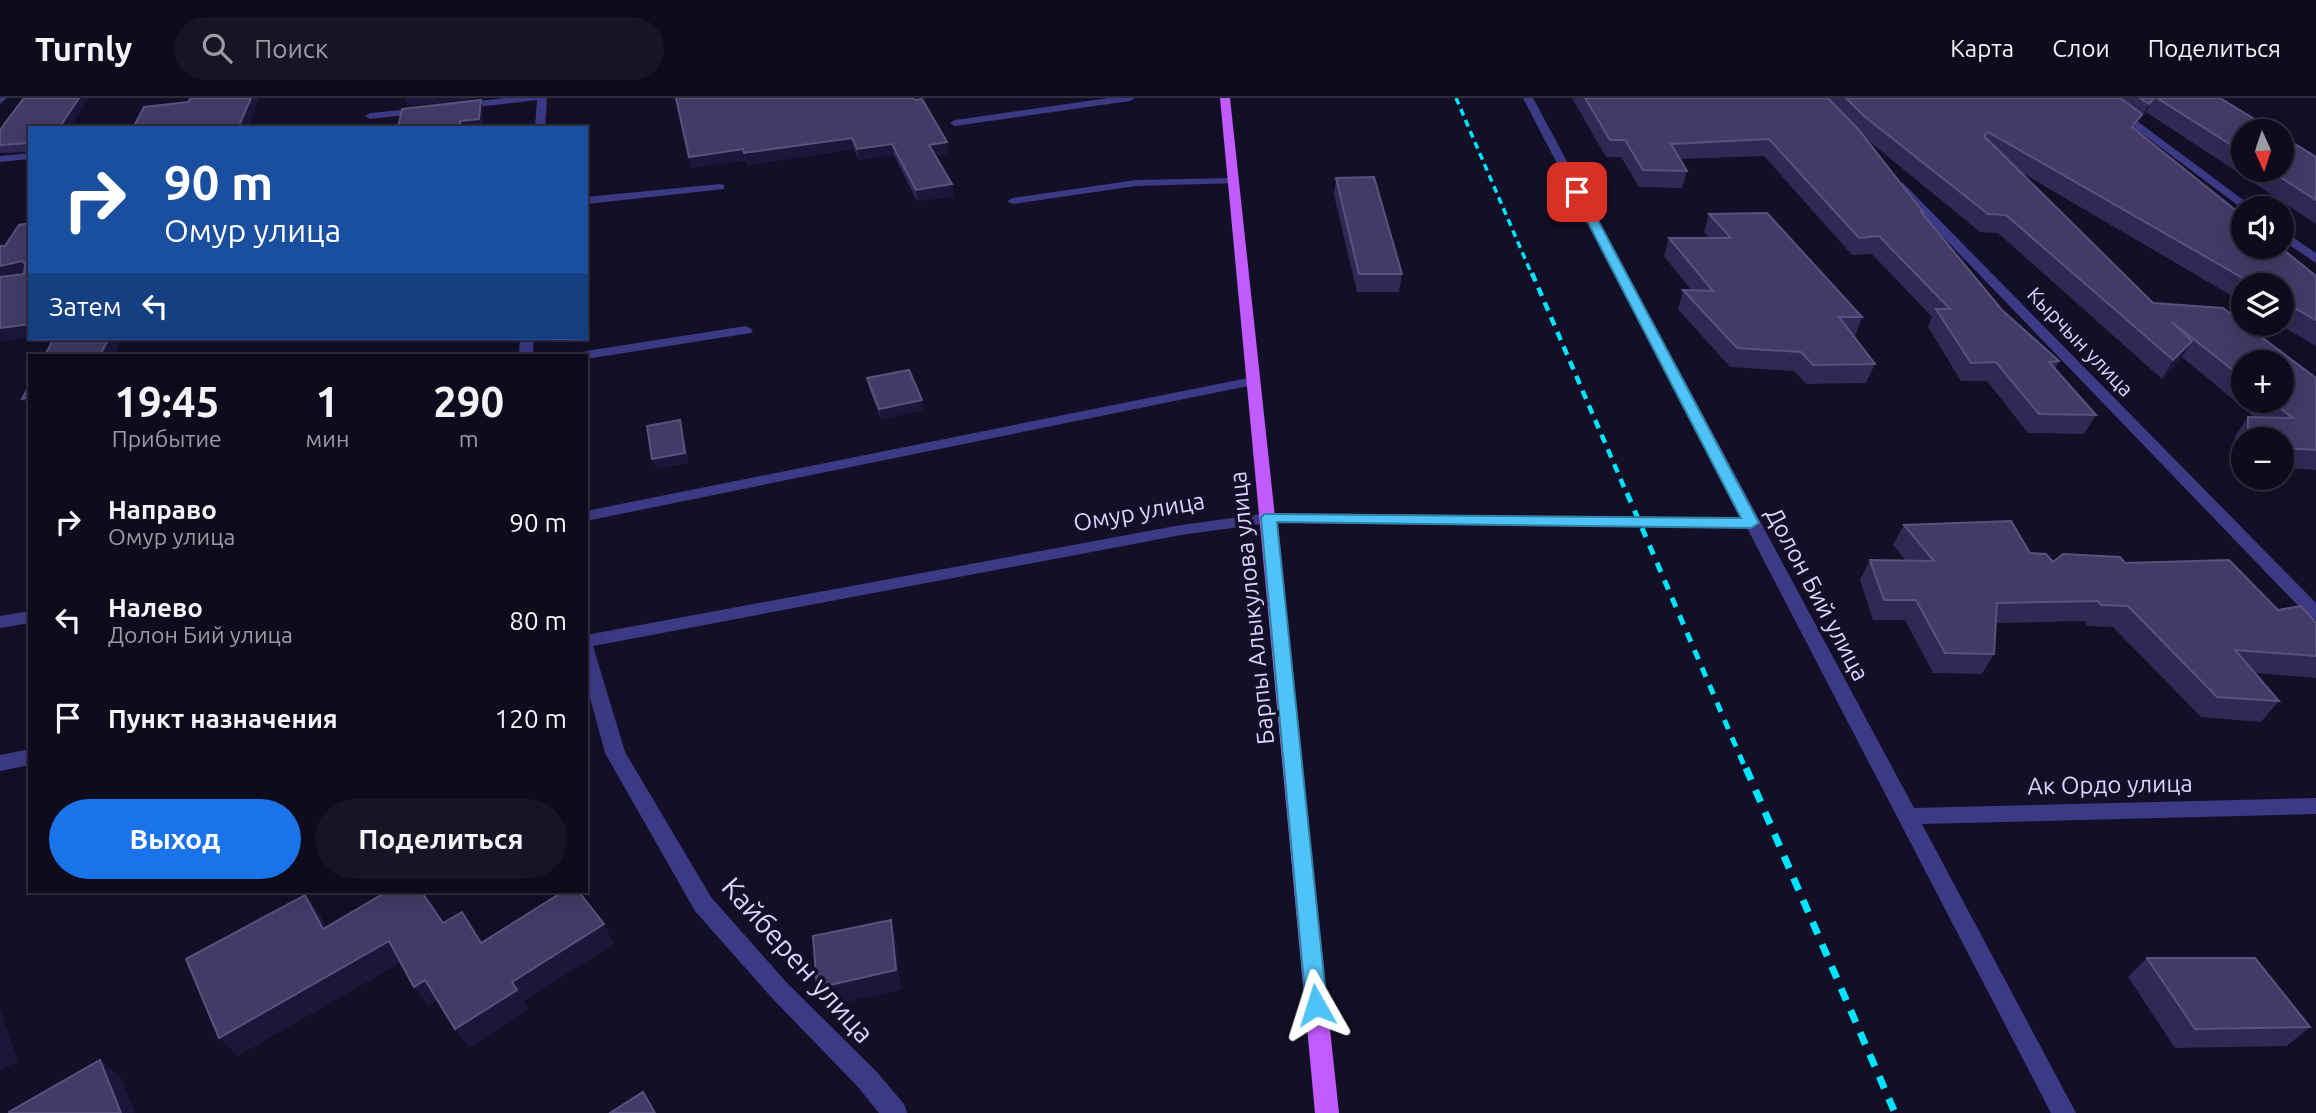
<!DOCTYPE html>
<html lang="ru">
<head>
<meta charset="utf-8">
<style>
  :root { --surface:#0e0b1c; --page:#171425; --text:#f1f3f6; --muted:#9b9ba3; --line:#2e2b3b; --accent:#1a73e8 }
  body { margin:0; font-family:Ubuntu,sans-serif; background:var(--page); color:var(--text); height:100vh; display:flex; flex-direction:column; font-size:26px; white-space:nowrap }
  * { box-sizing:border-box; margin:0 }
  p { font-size:23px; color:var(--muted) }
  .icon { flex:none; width:38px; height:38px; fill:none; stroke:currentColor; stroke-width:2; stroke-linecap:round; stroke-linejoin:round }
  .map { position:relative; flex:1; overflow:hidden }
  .details { position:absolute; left:28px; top:256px; width:560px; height:539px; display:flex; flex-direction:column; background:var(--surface); border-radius:0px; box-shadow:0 7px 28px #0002,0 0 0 2px var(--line) }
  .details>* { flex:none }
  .guide { position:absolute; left:28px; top:28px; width:560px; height:214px; border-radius:0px; box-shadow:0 7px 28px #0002,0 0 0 2px var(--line); background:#1a4fa0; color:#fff; overflow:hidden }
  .needle { width:46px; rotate:177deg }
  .fabs { position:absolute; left:2231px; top:21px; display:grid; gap:14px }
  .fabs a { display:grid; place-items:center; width:63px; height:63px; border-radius:50%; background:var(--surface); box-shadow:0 7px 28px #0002,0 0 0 2px var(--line); font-size:35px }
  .pin { position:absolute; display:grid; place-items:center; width:60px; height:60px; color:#fff; margin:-30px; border-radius:14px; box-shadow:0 4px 10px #0006 }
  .me { position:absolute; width:77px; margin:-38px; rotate:354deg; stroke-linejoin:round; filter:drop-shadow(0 0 5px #0008) }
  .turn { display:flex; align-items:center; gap:24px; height:147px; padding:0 21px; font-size:32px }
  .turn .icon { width:91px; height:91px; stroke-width:2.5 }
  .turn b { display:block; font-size:49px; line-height:60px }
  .then { display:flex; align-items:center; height:66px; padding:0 21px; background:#0003; gap:14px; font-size:26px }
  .eta { display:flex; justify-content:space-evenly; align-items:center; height:119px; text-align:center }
  .eta b { font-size:42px; font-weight:700; line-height:49px }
  .cta { display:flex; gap:14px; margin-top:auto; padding:14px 21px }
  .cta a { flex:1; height:80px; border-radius:42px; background:var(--accent); color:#fff; font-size:28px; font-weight:700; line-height:80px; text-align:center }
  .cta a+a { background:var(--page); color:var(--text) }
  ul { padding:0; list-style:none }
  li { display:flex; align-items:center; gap:21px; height:98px; padding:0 21px }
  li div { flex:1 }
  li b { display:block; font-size:26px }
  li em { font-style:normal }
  header { display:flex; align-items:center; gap:42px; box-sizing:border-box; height:98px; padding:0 35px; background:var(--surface); border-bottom:2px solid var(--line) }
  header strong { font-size:33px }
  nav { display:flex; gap:38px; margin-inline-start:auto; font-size:24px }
  .search { width:490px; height:63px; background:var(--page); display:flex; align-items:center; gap:18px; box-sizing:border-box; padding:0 24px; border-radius:38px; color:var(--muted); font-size:26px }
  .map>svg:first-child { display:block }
</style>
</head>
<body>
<header>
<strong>Turnly</strong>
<div class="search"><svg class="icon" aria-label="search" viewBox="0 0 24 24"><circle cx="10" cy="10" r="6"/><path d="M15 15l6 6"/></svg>Поиск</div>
<nav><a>Карта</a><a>Слои</a><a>Поделиться</a></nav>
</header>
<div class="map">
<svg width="2316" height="1015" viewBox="0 0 2316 1015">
  <rect width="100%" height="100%" fill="#130f26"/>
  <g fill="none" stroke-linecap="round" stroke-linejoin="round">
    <!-- minor -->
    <g fill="#3d3a85" fill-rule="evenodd">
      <polygon points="0,0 7,0 0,6"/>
      <polygon points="505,0 547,0 545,30 535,30 537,2 460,11 455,8 460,5"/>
      <polygon points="1109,0 1135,0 1130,3 955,28 950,25 955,22"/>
      <polygon points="1523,0 1533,0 1914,710 2316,700 2316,716 1922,726 2076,1015 2051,1015 1747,430 1269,425 1181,437 593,548 625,654 711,799 787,885 876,973 904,1006 907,1015 879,1015 858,989 771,899 695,813 605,655 586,585 586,537 1181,427 1269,415 1741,420"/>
      <polygon points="2095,0 2106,0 2254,110 2244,112"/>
      <polygon points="422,10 426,11 426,15 370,21 365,18 370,15"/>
      <polygon points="30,55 30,61 0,64 0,58"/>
      <polygon points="1233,80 1239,83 1237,85 1136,88 1013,106 1007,103 1013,100 1136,82"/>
      <polygon points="1899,84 1903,85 2316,505 2316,522 2310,520 1895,89 1893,87"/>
      <polygon points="720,86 724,87 724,91 586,106 586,99"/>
      <polygon points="2282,132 2316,155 2316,165 2282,142"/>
      <polygon points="746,228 753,232 751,235 586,261 586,257 579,257 586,253"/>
      <polygon points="520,240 534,240 533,257 519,257"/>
      <polygon points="1253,279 1260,283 1258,286 586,423 586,413"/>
      <polygon points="30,513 30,525 0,530 0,518"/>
      <polygon points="30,651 30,667 0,673 0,657"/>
    </g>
    <!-- major -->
    <polygon fill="#c25bff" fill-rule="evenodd" points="1220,0 1230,0 1339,1015 1315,1015"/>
    <!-- rail-far3 -->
    <polyline stroke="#00e5ff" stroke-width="3.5" stroke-dasharray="7 5" stroke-linecap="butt" points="1456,0 1532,177"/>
    <!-- rail-far2 -->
    <polyline stroke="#00e5ff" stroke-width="4.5" stroke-dasharray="9 7" stroke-linecap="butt" points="1532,175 1627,396"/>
    <!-- rail-far1 -->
    <polyline stroke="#00e5ff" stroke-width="5" stroke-dasharray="10 9" stroke-linecap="butt" points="1627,395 1746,672"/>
    <!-- rail -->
    <polyline stroke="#00e5ff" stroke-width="7" stroke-dasharray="13 11" stroke-linecap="butt" points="1746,670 1895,1015"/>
  </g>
  <!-- wall -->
  <g fill="#312854" fill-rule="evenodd">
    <polygon points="89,0 69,30 30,30 30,54 0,55 0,32"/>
    <path d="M1572 0H2220L2244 33V72H2282L2316 59V126L2146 14 2140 22 2139 21 2134 30 2316 178V248L2278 226H2282V187H2244V205L2019 73 2153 205 2316 280V372L2282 370V341H2244V368H2234L2235 338 2248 319H2254L2182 259 2162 281 1998 135 1980 134 1864 39 1923 114 1922 116 2002 212 2059 263 2055 271 2096 317 2084 336 2028 335 1987 283H1961L1928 229 1932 219 1872 156 1852 157 1764 58 1680 61 1687 73 1682 90 1639 89 1621 59H1606ZM2244 264 2282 303H2244Z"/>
    <polygon points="915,2 948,55 935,57 952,86 953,98 917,103 894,57 859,62 854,51 747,67 745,62 692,70"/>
    <polygon points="1336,80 1402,176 1399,194 1357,194 1334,97"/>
    <polygon points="1709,116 1862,219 1855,238 1853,238 1875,266 1866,285 1806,286 1794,273 1730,269 1678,211 1683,192 1692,193 1664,158 1669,140 1709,140 1704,134"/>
    <polygon points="867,280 922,302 923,312 881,321 869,290"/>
    <polygon points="1904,427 2030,455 2053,464 2125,465 2316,525 2316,580 2255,575 2279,603 2261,624 2201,619 2113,529 2087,528 2085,523 1996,525 1994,556 1982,576 1933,575 1905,522 1873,522 1860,482 1870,462 1906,463 1893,447"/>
    <polygon points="2147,860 2310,929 2287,948 2175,950 2128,879"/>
  </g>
  <!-- shaded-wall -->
  <g fill="#1d163a">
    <polygon points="79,0 89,0 69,30 59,30"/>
    <polygon points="251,0 260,0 248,30 237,30"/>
    <polygon points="404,0 481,0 407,8"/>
    <polygon points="2154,0 2146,14 2140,22 2149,6"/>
    <polygon points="481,2 484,11 482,30 460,30 460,23"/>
    <polygon points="852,40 854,51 747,67 744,55"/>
    <polygon points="947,44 948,55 930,58 929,47"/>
    <polygon points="892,46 894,57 859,62 857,51"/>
    <polygon points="743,51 745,62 692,70 689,59"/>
    <polygon points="952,86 953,98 917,103 916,92"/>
    <polygon points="22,163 30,175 0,181 0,168"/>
    <polygon points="30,226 30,239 0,244 0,230"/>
    <polygon points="109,240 128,240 127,242 121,243 114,257 100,257"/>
    <polygon points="2192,243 2180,262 2162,281 2173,262"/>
    <polygon points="30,299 30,312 22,301"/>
    <polygon points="922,302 923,312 881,321 879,311"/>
    <polygon points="680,322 683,332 689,365 656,371 652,361"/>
    <polygon points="305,797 320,817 338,850 323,831"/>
    <polygon points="891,822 896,842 901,892 823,909 817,890"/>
    <polygon points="604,826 614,846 524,903 529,911 469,950 455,931 512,884"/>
    <polygon points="389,843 404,863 238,958 219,940"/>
    <polygon points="425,882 439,901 429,908 414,889"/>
    <polygon points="0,912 18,963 0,973"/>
    <polygon points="100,962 121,980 135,1015 121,1015"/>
  </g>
  <!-- building -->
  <g fill="#433a66" stroke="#5a527e" stroke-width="2">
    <polygon points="24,0 79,0 59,30 30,30 30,45 0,47 0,32"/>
    <polygon points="191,0 251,0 238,30 133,30 144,9 188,4"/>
    <polygon points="676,0 913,0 915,2 922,1 947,44 929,47 952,86 916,92 892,46 857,51 852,40 744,55 743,51 689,59"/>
    <polygon points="1585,0 1828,0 1858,31 1923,114 1921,114 2002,212 2059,263 2049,264 2096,317 2039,316 1996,264 1971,265 1936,211 1950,211 1879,138 1859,140 1769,41 1671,46 1687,73 1643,72 1625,42 1610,42"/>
    <polygon points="1846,0 2120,0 2142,16 2132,29 2244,119 2244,149 2280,149 2316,178 2316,222 2282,203 2282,187 2255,187 1988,34 1984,38 2153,205 2223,210 2316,280 2316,352 2282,350 2282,341 2248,341 2248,319 2293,320 2271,303 2282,303 2282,264 2244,264 2244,281 2172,224 2192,243 2173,262 2006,117 1988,116 1864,18"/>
    <polygon points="2140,0 2154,0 2149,6"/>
    <polygon points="2157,0 2220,0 2274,33 2244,33 2244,55"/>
    <polygon points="481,2 479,21 460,23 460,30 398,30 402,11"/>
    <polygon points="2282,38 2316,59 2316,102 2269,72 2282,72"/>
    <polygon points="1374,79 1402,176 1359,176 1336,80"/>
    <polygon points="1767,115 1862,219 1839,219 1875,266 1813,267 1801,254 1737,250 1683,192 1713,193 1669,140 1731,140 1709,116"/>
    <polygon points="30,125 30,226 0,230 0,179 24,176 25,166 22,163 0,168 0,148 5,148 19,127"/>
    <polygon points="54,240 109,240 100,257 45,257"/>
    <polygon points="909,272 922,302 879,311 867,280"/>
    <polygon points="30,286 30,299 22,301"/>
    <polygon points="680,322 685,355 652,361 647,328"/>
    <polygon points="2011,423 2030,455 2046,456 2053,464 2063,456 2120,459 2125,465 2229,462 2278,512 2301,508 2316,525 2316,558 2235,552 2279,603 2217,599 2128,508 2101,507 2098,503 1997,505 1994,556 1945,555 1916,502 1884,502 1870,462 1934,463 1904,427"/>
    <polygon points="388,793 421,793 443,825 462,814 481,845 564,793 578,793 604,826 512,884 517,892 455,931 425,882 414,889 389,843 219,940 186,861 305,797 323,831"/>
    <polygon points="891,822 896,872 817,890 813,838"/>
    <polygon points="2147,860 2255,860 2310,929 2195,931"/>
    <polygon points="100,962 121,1015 10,1015 9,1014"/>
    <polygon points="643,994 655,1015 610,1015"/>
  </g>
  <!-- route -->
  <polygon fill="#4fc3f7" stroke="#337fa1" stroke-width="2" points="1574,92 1583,94 1759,425 1751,430 1277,424 1327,907 1324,914 1316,916 1309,914 1306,907 1261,420 1264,416 1741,420 1572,94"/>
  <g text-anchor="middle" stroke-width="7" stroke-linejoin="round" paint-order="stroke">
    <!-- far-street labels -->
    <g font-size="21" fill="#d9d4ff" stroke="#130f26">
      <text transform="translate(2080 244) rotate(46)" y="7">Кырчын улица</text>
    </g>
    <!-- street labels -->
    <g font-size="24" fill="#d9d4ff" stroke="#130f26">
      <text transform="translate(1139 414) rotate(-10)" y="8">Омур улица</text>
      <text transform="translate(1817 496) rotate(62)" y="8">Долон Бий улица</text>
      <text transform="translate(1252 510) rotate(-96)" y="8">Барпы Алыкулова улица</text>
      <text transform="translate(2110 687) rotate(-1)" y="8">Ак Ордо улица</text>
    </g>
    <!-- near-street labels -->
    <g font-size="28" fill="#d9d4ff" stroke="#130f26">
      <text transform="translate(798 862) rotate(48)" y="10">Кайберен улица</text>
    </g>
  </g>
</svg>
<div class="fabs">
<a><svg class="needle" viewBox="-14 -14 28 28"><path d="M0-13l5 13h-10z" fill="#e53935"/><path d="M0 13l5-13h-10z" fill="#9b9ba3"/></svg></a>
<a><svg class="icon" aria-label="sound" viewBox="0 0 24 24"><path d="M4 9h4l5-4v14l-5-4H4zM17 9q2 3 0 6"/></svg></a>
<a><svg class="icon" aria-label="layers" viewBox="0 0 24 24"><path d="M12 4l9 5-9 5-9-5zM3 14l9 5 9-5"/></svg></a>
<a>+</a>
<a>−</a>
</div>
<div class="pin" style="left:1577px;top:94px;background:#d93025"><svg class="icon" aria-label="arrive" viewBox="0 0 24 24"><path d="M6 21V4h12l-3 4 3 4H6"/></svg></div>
<svg class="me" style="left:1316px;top:907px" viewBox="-20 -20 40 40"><path d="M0-17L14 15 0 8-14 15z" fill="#4fc3f7" stroke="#fff" stroke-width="4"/></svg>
<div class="guide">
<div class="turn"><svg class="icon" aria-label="right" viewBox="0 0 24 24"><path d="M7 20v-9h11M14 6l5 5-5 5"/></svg><div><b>90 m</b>Омур улица</div></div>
<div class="then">Затем<svg class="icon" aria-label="left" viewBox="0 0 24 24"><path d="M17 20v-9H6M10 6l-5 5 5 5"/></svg></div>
</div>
<section class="details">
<div class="eta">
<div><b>19:45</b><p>Прибытие</p></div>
<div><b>1</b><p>мин</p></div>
<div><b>290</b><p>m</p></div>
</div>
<ul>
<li><svg class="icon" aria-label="right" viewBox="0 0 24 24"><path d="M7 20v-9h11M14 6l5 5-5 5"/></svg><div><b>Направо</b><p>Омур улица</p></div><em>90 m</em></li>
<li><svg class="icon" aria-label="left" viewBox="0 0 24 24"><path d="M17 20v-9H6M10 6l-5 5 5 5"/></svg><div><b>Налево</b><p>Долон Бий улица</p></div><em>80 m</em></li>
<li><svg class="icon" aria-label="arrive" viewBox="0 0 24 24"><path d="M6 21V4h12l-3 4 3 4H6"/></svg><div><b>Пункт назначения</b></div><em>120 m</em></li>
</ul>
<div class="cta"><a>Выход</a><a>Поделиться</a></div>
</section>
</div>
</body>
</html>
